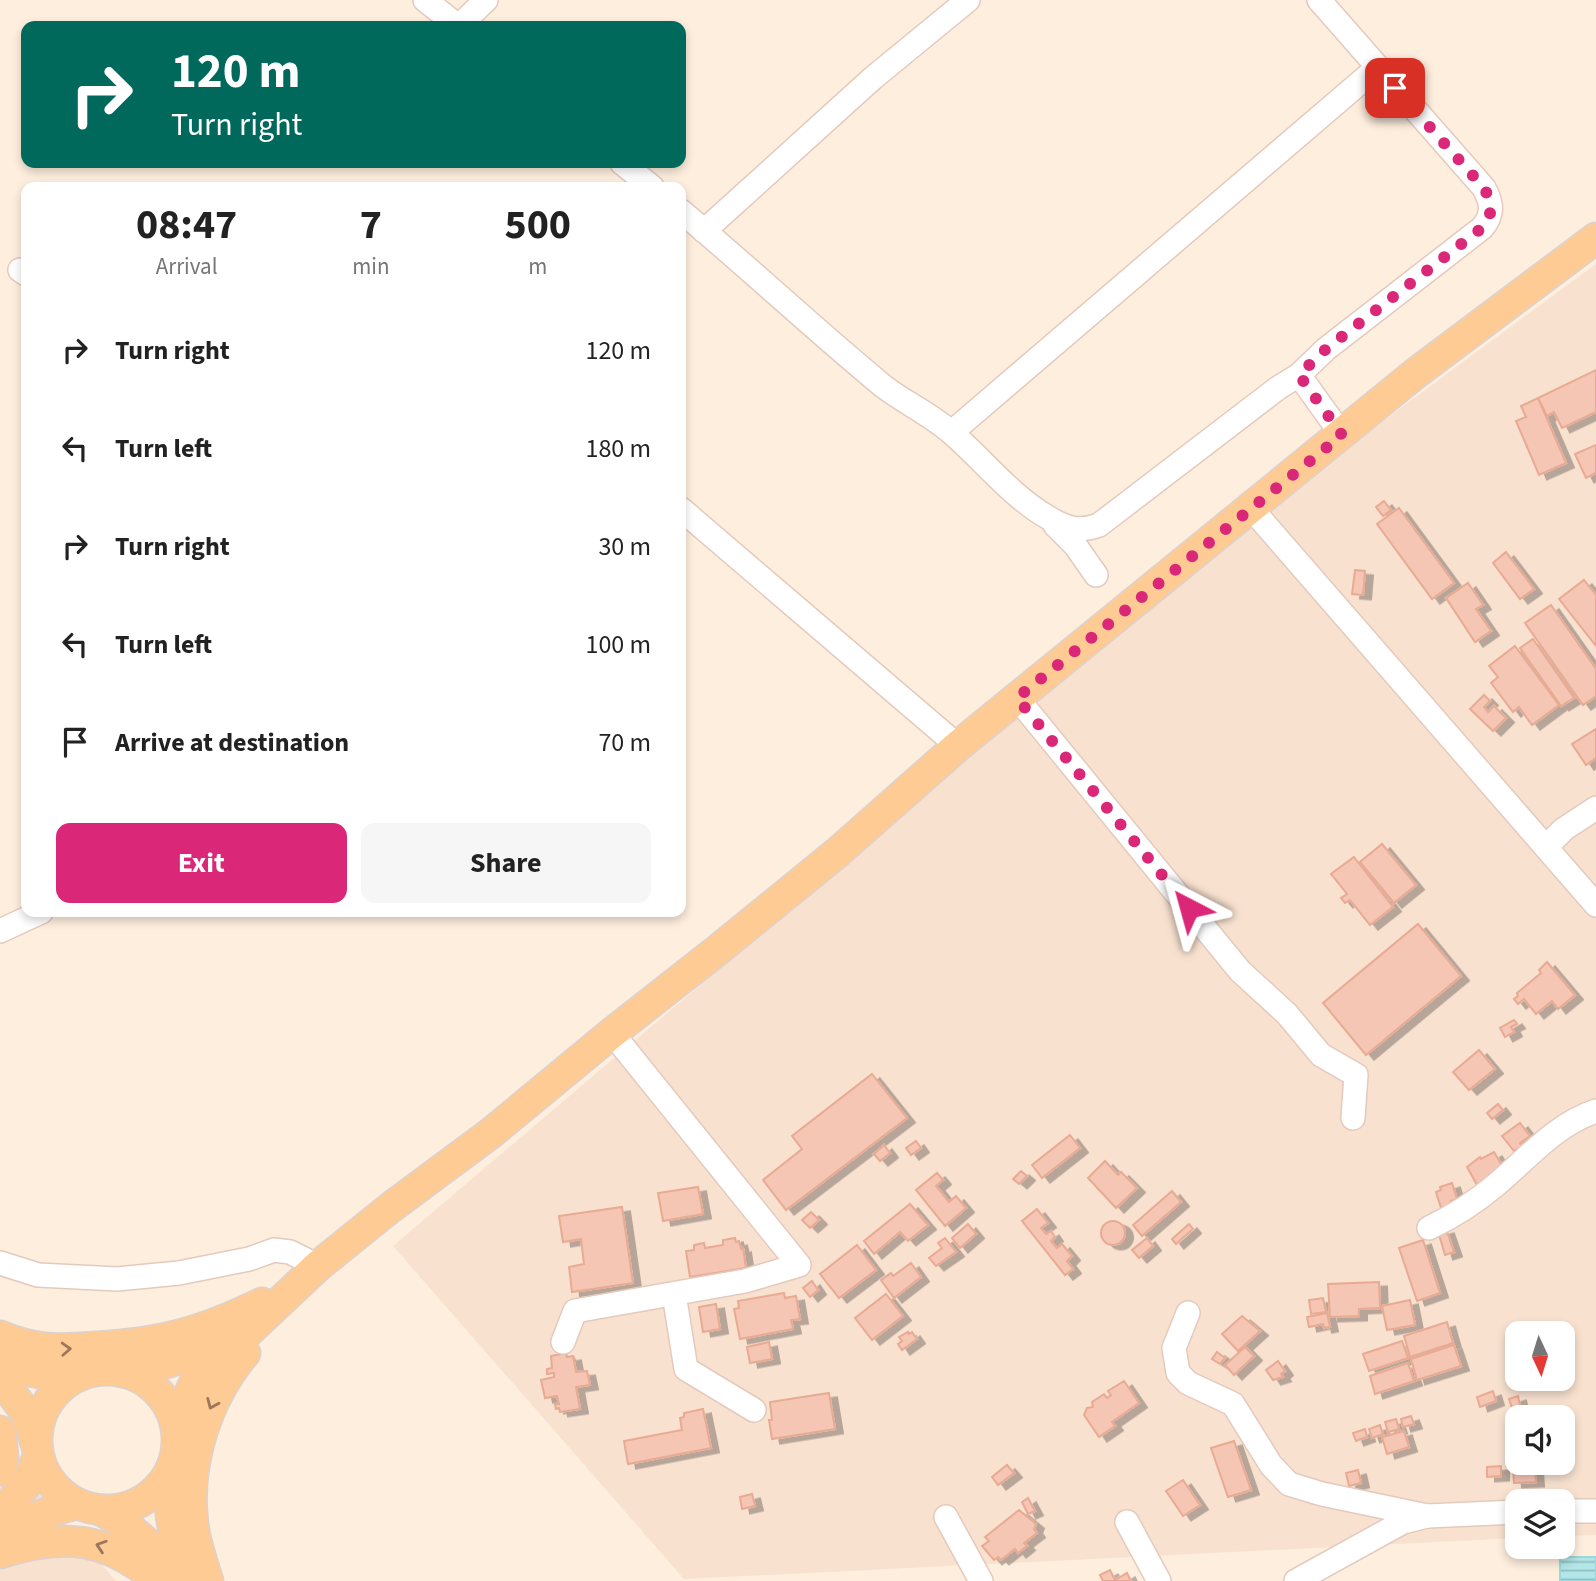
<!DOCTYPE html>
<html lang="en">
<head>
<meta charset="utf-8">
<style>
  :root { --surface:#fff; --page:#f6f6f6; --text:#222; --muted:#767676; --accent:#db2777 }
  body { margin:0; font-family:"Source Sans 3",sans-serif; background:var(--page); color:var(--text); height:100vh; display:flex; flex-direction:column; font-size:26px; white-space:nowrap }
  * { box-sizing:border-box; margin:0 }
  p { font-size:23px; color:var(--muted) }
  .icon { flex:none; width:38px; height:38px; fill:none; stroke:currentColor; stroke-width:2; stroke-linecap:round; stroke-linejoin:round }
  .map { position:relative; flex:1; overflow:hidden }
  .details { position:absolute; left:21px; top:182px; width:665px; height:735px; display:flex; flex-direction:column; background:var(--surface); border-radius:14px; box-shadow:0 4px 10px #0003 }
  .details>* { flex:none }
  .top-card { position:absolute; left:21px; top:21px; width:665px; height:147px; border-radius:14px; box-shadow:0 4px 10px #0003; background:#00695c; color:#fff; overflow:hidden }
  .needle { width:46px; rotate:176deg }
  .tools { position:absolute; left:1505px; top:1321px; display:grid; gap:14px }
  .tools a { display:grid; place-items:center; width:70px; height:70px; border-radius:14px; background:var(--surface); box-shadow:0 4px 10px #0003; font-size:35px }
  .pin { position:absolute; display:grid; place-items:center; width:60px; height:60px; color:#fff; margin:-30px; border-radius:14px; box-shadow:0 4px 10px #0006 }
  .me { position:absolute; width:77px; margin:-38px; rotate:321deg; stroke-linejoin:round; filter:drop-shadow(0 0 5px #0008) }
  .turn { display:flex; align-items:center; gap:24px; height:147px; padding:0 35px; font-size:32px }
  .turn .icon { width:91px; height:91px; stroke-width:2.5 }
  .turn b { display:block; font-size:49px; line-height:60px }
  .eta { display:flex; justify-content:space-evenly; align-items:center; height:119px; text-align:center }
  .eta b { font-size:42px; font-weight:700; line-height:49px }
  .action { display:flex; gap:14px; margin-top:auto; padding:14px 35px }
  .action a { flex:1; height:80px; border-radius:14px; background:var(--accent); color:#fff; font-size:28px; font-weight:700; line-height:80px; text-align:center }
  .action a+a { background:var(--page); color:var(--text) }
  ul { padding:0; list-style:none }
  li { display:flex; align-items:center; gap:21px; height:98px; padding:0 35px }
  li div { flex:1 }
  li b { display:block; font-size:26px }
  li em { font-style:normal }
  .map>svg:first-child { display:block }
</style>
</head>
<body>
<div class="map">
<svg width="1596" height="1581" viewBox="0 0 1596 1581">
  <defs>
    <pattern id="water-rules" width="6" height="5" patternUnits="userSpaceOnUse" patternTransform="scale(1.75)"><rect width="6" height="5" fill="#b2e6e8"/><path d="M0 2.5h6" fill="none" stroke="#95bdbe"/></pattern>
    <filter id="shadow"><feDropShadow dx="8" dy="4.5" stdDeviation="0" flood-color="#0004"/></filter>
  </defs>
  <rect width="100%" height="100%" fill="#feeede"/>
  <!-- residential -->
  <g fill="#f8e1cf" fill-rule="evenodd">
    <path d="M1596 264V1535L1563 1536V1502H1517V1538L684 1579 393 1246 1238 528ZM1517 1334H1563V1379H1517ZM1517 1418H1563V1463H1517Z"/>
    <polygon points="0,1448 116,1581 0,1581"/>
  </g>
  <!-- water -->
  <rect fill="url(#water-rules)" stroke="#98d8da" stroke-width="2" x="1560" y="1557" width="36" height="24"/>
  <!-- building -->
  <g fill="#f5c6b4" stroke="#e9aa93" stroke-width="2" filter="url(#shadow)">
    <polygon points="1596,370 1596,412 1562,428 1554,412 1547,416 1538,398"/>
    <polygon points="1538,398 1566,463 1539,475 1516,421 1526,417 1521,406"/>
    <polygon points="1596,445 1596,473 1586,478 1575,454"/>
    <polygon points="1384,501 1391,510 1383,516 1376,507"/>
    <polygon points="1399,508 1454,583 1432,599 1377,524"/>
    <polygon points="1506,552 1534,589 1520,599 1493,563"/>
    <polygon points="1355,570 1365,571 1363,595 1352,594"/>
    <polygon points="1584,580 1596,595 1596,646 1559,599"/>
    <polygon points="1468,583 1483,605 1476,609 1491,631 1475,642 1446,598"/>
    <polygon points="1551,605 1596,669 1596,696 1583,705 1525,623"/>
    <polygon points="1533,639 1574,698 1561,706 1520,648"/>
    <polygon points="1515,646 1559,705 1532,725 1519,707 1513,712 1491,683 1498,677 1489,666"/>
    <polygon points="1484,695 1490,701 1484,707 1488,712 1494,706 1506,718 1493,731 1470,709"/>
    <polygon points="1596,729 1596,758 1586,765 1572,744"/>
    <polygon points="1382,844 1416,885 1394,903 1360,862"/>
    <polygon points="1354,857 1393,907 1370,925 1350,900 1345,903 1341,898 1347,894 1331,874"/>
    <polygon points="1418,924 1461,976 1366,1055 1323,1003"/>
    <polygon points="1547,962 1575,995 1558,1009 1552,1001 1536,1014 1524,999 1518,1004 1514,999 1518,996 1517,993 1541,973 1539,970"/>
    <polygon points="1514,1020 1517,1024 1511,1027 1514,1032 1505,1037 1500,1028"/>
    <polygon points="1479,1050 1495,1069 1469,1090 1453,1072"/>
    <polygon points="872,1074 907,1118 786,1210 763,1180 802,1149 792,1136"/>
    <polygon points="1498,1104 1503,1110 1492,1119 1487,1113"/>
    <polygon points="1520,1123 1530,1136 1520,1143 1522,1146 1514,1151 1502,1136"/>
    <polygon points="1070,1135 1080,1148 1042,1178 1032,1165"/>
    <polygon points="916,1141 921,1148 911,1155 906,1148"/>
    <polygon points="884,1145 890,1153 880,1161 874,1154"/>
    <polygon points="1494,1152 1503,1167 1488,1176 1489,1179 1477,1185 1467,1167 1480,1157 1481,1159"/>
    <polygon points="1105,1161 1118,1175 1121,1172 1137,1188 1116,1208 1088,1178"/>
    <polygon points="1021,1171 1027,1176 1019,1184 1013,1179"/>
    <polygon points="937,1173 943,1180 936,1186 949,1202 956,1196 966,1208 945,1226 916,1190"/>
    <polygon points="1452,1183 1457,1199 1451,1201 1452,1205 1441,1208 1436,1192 1441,1190 1440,1187"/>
    <polygon points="698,1187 703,1214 663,1221 658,1193"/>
    <polygon points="1172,1191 1181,1202 1142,1236 1133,1225"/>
    <polygon points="910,1204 928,1225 908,1241 900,1232 874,1254 864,1241"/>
    <polygon points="622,1207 633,1283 572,1292 569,1267 584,1264 581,1239 563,1242 559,1216"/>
    <polygon points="1037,1209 1048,1223 1041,1228 1046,1234 1051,1231 1055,1237 1051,1241 1057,1248 1062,1244 1072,1256 1067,1261 1073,1269 1065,1275 1022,1221"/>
    <polygon points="811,1212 819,1220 810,1228 802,1220"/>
    <circle cx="1113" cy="1233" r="12"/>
    <polygon points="968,1224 976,1234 960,1248 952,1238"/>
    <polygon points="1189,1224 1193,1229 1176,1244 1172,1239"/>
    <polygon points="1446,1229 1454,1252 1445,1255 1438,1231"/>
    <polygon points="735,1238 736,1242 739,1241 741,1249 743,1248 746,1268 690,1277 686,1251 694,1250 694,1245 704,1243 705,1248 723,1245 723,1240"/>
    <polygon points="945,1238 956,1252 936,1266 929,1258 942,1248 938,1243"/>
    <polygon points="1147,1238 1153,1246 1139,1258 1132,1250"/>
    <polygon points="1423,1240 1440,1293 1417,1301 1399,1248"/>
    <polygon points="857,1245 876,1270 839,1298 820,1274"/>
    <polygon points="911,1263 921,1277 894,1298 881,1280 891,1273 893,1276"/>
    <polygon points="812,1281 818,1290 810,1297 803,1288"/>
    <polygon points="1379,1282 1380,1308 1359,1309 1359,1316 1330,1317 1328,1284"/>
    <polygon points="784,1293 785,1298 796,1296 800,1319 791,1320 793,1329 740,1339 734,1309 739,1308 738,1301"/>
    <polygon points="886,1294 903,1316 872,1340 855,1318"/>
    <polygon points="1323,1298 1326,1312 1311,1314 1309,1300"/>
    <polygon points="1410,1300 1415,1325 1387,1330 1382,1306"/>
    <polygon points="716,1304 720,1329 703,1332 699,1307"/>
    <polygon points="1327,1313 1330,1327 1324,1328 1323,1324 1309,1327 1307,1317"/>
    <polygon points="1242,1316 1260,1331 1238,1351 1222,1334"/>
    <polygon points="1447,1322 1453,1343 1410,1357 1404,1336"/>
    <polygon points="908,1332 909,1334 912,1332 917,1339 902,1350 898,1344 902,1341 899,1337"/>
    <polygon points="1402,1341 1408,1358 1369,1371 1363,1354"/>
    <polygon points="769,1342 772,1359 750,1363 747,1347"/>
    <polygon points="1454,1345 1461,1366 1417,1380 1411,1359"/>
    <polygon points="1245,1347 1254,1356 1234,1375 1225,1365"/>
    <polygon points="1217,1352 1225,1358 1220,1364 1212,1359"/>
    <polygon points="566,1353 567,1357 573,1356 576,1372 587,1371 590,1385 576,1387 580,1409 560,1412 559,1408 556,1409 555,1404 559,1404 557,1396 545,1398 541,1380 554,1377 554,1373 547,1374 547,1369 552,1368 551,1356"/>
    <polygon points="1278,1361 1285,1371 1281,1374 1283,1377 1273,1380 1266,1370"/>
    <polygon points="1408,1363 1414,1381 1375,1394 1370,1376"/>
    <polygon points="1124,1381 1139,1403 1112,1422 1115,1426 1099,1437 1084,1415 1087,1408 1093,1407 1092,1402 1104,1394 1107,1398 1111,1395 1108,1391"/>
    <polygon points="1493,1391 1496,1401 1480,1407 1477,1397"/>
    <polygon points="829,1393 835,1429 772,1439 769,1420 772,1420 770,1402"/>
    <polygon points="1518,1396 1523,1418 1517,1418 1517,1423 1509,1399"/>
    <polygon points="703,1409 711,1448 628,1464 624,1441 682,1430 680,1418 684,1417 684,1413"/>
    <polygon points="1411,1416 1414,1424 1403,1427 1401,1419"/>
    <polygon points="1396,1419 1399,1429 1388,1432 1385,1422"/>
    <polygon points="1380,1425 1383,1434 1372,1438 1369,1429"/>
    <polygon points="1365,1429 1367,1437 1356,1441 1353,1433"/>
    <polygon points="1404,1431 1409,1447 1387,1454 1382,1437"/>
    <polygon points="1234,1441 1251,1490 1228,1497 1211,1448"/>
    <polygon points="1007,1465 1014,1473 998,1485 992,1477"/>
    <polygon points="1501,1466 1501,1476 1487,1477 1487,1467"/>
    <polygon points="1535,1467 1536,1482 1514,1483 1513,1468"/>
    <polygon points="1358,1470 1361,1483 1349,1486 1346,1473"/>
    <polygon points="1183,1480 1200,1505 1183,1516 1166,1491"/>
    <polygon points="752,1494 755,1506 742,1509 740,1497"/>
    <polygon points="1028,1498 1035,1511 1028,1514 1022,1502"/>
    <polygon points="1019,1510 1036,1524 1034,1529 1037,1533 1024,1543 1027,1546 1018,1553 1015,1549 1001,1560 998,1557 994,1560 982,1546 989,1541 985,1537"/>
    <polygon points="1110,1570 1115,1580 1127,1573 1131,1581 1103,1581 1100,1575"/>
  </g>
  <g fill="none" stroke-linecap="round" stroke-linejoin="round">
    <defs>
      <g id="minor">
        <polyline points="425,0 458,26"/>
        <path d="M1319 0 1484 188C1492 203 1494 214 1482 228L1326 349 1299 375 1342 435"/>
        <polyline points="459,26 486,0"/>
        <polyline points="622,163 652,187"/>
        <path d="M681 211C749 268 814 329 883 386 905 403 932 415 953 434 985 462 1012 497 1049 518 1067 529 1080 532 1099 525L1278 388 1299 375"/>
        <polyline points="704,231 873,78 968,0"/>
        <polyline points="20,270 26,274"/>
        <polyline points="952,432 1377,68"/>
        <polyline points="1250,507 1596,905"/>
        <polyline points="681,509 958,746"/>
        <polyline points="1055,525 1075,545 1096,575"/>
        <polyline points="1017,698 1240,971 1287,1014 1321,1055 1356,1075 1353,1118"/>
        <polyline points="1547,846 1564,829 1596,808"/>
        <polyline points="0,931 41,912"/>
        <path d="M1429 1228C1454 1216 1476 1202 1497 1184 1529 1157 1555 1125 1596 1111"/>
        <polyline points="0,1263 38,1275 117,1279 179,1273 249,1259 274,1250 290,1252 318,1266"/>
        <polyline points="674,1294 686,1369 754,1410"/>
        <polyline points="1188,1313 1174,1348 1178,1373 1188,1383 1233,1404 1271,1465 1289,1484 1322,1494 1427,1516"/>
        <polyline points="563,1342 575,1311 745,1281 799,1265 612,1033"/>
        <polyline points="1563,1511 1596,1511"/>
        <polyline points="946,1517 981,1581"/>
        <polyline points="1127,1522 1159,1581"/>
        <polyline points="1296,1581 1403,1522 1427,1516 1517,1512"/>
      </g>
      <g id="major">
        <path d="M0 1336C35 1351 58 1350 96 1347 163 1343 202 1332 262 1303"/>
        <path d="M0 1356C24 1375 54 1377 83 1373"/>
        <circle cx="107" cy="1440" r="70"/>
        <path d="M122 1372C168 1365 183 1360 221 1333"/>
        <polyline points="0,1378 27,1414 36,1444"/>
        <polyline points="177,1430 185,1403 195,1382 318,1266 390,1208 491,1133 612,1033 719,949 838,852 958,746 1416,373 1596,238"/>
        <polyline points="0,1431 3,1457 0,1470"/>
        <path d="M171 1469C168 1504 170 1532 186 1563"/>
        <path d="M101 1510C137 1530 155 1549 179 1581"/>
        <polyline points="0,1514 26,1485 38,1457"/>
        <path d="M0 1537C24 1521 48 1511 76 1504"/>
        <path d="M0 1553C65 1532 106 1537 159 1581"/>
        <path d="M208 1581C202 1562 195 1543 193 1524 185 1464 207 1398 245 1353"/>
      </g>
    </defs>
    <!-- minor casing -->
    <use href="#minor" stroke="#e4cabd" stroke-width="26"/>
    <!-- major casing -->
    <use href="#major" stroke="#dbd2cf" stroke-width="33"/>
    <!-- minor -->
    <use href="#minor" stroke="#fff" stroke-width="23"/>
    <!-- major -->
    <use href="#major" stroke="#ffcb94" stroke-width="30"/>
  </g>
  <!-- one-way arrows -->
  <defs><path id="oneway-chevron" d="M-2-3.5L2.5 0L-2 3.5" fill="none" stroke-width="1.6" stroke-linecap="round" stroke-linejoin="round" transform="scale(1.75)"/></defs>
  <g stroke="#9e765d">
    <use href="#oneway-chevron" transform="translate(66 1349) rotate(-3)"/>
    <use href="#oneway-chevron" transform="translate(212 1404) rotate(113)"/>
    <use href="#oneway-chevron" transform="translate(101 1546) rotate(-162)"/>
  </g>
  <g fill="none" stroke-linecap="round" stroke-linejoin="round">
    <!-- route -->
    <path stroke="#db2777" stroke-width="12" stroke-dasharray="0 21.6" d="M1189 908 1017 698 1342 435 1299 375 1326 349 1482 228C1494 214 1492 203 1484 188L1395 88"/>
  </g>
</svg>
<div class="tools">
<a><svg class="needle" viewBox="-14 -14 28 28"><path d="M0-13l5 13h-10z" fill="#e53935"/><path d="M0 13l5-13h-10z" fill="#767676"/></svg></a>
<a><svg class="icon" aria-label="sound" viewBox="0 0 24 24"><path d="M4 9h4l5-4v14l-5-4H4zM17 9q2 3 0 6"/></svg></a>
<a><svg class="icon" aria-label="layers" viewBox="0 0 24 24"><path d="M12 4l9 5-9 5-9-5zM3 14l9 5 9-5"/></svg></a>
</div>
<div class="pin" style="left:1395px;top:88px;background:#d93025"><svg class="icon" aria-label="arrive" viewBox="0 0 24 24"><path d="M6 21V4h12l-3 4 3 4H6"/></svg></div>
<svg class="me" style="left:1189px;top:908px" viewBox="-20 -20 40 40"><path d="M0-17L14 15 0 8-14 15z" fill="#db2777" stroke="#fff" stroke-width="4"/></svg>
<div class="top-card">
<div class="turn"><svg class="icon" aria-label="right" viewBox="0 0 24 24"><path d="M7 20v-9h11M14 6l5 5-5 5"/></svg><div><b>120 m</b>Turn right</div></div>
</div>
<section class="details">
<div class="eta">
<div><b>08:47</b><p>Arrival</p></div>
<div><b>7</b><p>min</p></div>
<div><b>500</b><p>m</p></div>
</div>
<ul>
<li><svg class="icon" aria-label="right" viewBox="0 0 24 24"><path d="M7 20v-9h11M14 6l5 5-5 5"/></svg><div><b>Turn right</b></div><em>120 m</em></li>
<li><svg class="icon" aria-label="left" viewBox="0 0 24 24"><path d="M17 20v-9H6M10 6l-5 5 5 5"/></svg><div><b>Turn left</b></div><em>180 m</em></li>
<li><svg class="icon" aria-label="right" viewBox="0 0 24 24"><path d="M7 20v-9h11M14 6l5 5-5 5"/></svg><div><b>Turn right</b></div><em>30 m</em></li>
<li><svg class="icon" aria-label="left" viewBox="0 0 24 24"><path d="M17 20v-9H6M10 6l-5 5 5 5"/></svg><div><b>Turn left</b></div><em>100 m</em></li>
<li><svg class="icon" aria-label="arrive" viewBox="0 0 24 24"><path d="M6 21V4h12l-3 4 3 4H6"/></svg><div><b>Arrive at destination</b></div><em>70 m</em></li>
</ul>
<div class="action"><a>Exit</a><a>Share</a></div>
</section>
</div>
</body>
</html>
